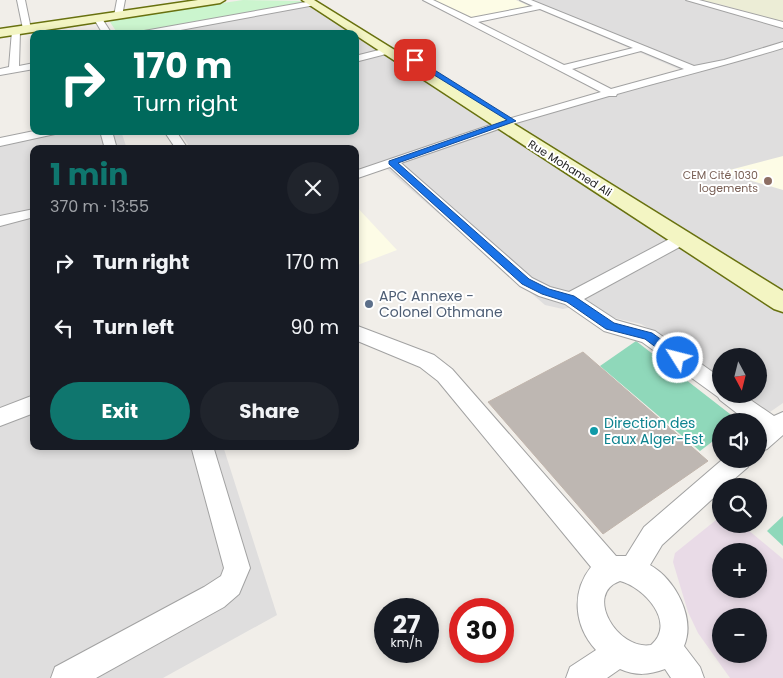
<!DOCTYPE html>
<html lang="en">
<head>
<meta charset="utf-8">
<style>
  :root { --surface:#171b24; --page:#20242c; --text:#f1f3f6; --muted:#9ea1a6; --accent:#0f766e }
  body { margin:0; font-family:Poppins,sans-serif; background:var(--page); color:var(--text); height:100vh; display:flex; flex-direction:column; font-size:19px; white-space:nowrap }
  * { box-sizing:border-box; margin:0 }
  p { font-size:16px; color:var(--muted) }
  .icon { flex:none; width:28px; height:28px; fill:none; stroke:currentColor; stroke-width:2; stroke-linecap:round; stroke-linejoin:round }
  .map { position:relative; flex:1; overflow:hidden }
  .panel { position:absolute; left:30px; top:145px; width:329px; height:305px; display:flex; flex-direction:column; background:var(--surface); border-radius:10px; box-shadow:0 2px 8px #0003 }
  .panel>* { flex:none }
  .banner { position:absolute; left:30px; top:30px; width:329px; height:105px; border-radius:10px; box-shadow:0 2px 8px #0003; background:#00695c; color:#fff; overflow:hidden }
  .needle { width:32px; rotate:173deg }
  .controls { position:absolute; left:712px; top:348px; display:grid; gap:10px }
  .controls a { display:grid; place-items:center; width:55px; height:55px; border-radius:50%; background:var(--surface); box-shadow:0 2px 8px #0003; font-size:25px }
  .speed { position:absolute; left:374px; top:598px; display:flex; gap:10px; font-size:25px; font-weight:700; text-align:center }
  .speed>* { display:grid; place-content:center; width:65px; height:65px; border-radius:50%; background:var(--surface); box-shadow:0 2px 8px #0003; line-height:1 }
  .speed small { font-size:12px; font-weight:400 }
  .speed .limit { border:8px solid #d22; background:#fff; color:#111 }
  .pin { position:absolute; display:grid; place-items:center; width:42px; height:42px; color:#fff; margin:-21px; border-radius:10px; box-shadow:0 2px 8px #0006 }
  .me { position:absolute; width:55px; margin:-28px; rotate:306deg; stroke-linejoin:round; filter:drop-shadow(0 0 4px #0008) }
  .turn { display:flex; align-items:center; gap:18px; height:105px; padding:0 20px; font-size:22px }
  .turn .icon { width:65px; height:65px; stroke-width:2.5 }
  .turn b { display:block; font-size:35px; line-height:42px }
  .round { display:grid; place-items:center; flex:none; width:52px; height:52px; border-radius:26px; background:var(--page) }
  .overview { display:flex; align-items:center; justify-content:space-between; height:85px; padding:0 20px }
  h1 { font-size:30px; font-weight:700; line-height:38px; color:var(--accent) }
  .cta { display:flex; gap:10px; margin-top:auto; padding:10px 20px }
  .cta a { flex:1; height:58px; border-radius:30px; background:var(--accent); color:#fff; font-size:20px; font-weight:700; line-height:58px; text-align:center }
  .cta a+a { background:var(--page); color:var(--text) }
  ul { padding:0; list-style:none }
  li { display:flex; align-items:center; gap:15px; height:65px; padding:0 20px }
  li div { flex:1 }
  li b { display:block; font-size:19px }
  li em { font-style:normal }
  .map>svg:first-child { display:block }
</style>
</head>
<body>
<div class="map">
<svg width="783" height="678" viewBox="0 0 783 678">
  <rect width="100%" height="100%" fill="#f1eee9"/>
  <!-- residential -->
  <g fill="#dfdede">
    <polygon points="421,0 698,0 783,22 783,403 770,412 744,394 759,394 759,356 721,356 721,377 664,337 641,324 614,318 586,304 563,309 545,305 380,163 355,171 355,149 191,149 179,131 355,131 355,34 154,34 320,4 508,124 681,70 537,9 469,23"/>
    <polygon points="59,131 121,131 127,149 34,149 34,446 223,446 277,615 163,678 0,678 0,144"/>
  </g>
  <!-- industrial -->
  <path fill="#e9dbe7" fill-rule="evenodd" d="M721 516V524H741L783 559V678H730L698 633 688 612 673 562 675 553ZM721 551H759V589H721ZM759 616V654H721V616Z"/>
  <!-- education -->
  <g fill="#fdfce6">
    <polygon points="431,0 516,0 529,6 471,18"/>
    <polygon points="783,156 783,190 722,172"/>
    <polygon points="355,205 397,250 355,266"/>
  </g>
  <!-- farmland -->
  <polygon fill="#ecedd6" points="698,0 783,0 783,22 719,4"/>
  <!-- park -->
  <polygon fill="#cbf5ce" points="243,0 303,1 297,4 130,34 118,34 110,22 116,19"/>
  <!-- pitch -->
  <g fill="#8fd8ba">
    <polygon points="636,341 739,421 721,421 721,435 700,451 600,366"/>
    <polygon points="783,516 783,546 767,531"/>
  </g>
  <!-- building -->
  <polygon fill="#beb7b2" stroke="#c1b5ac" points="583,352 708,461 603,534 488,402"/>
  <g fill="none" stroke-linecap="round" stroke-linejoin="round">
    <defs>
      <g id="street">
        <polygon points="17,0 25,0 31,29 30,31 23,29"/>
        <polygon points="117,0 125,0 122,16 118,18 114,16"/>
        <path d="M423 0H433L471 18 533 6 520 0H531L694 66 724 60 783 42V48C728 65 673 78 617 94L616 96H609L516 123 401 163 532 278 550 287 569 292 677 235H687L690 239 687 243 584 299 616 320 655 331 721 378V394H742L774 416 783 412V435L767 449 759 452V421H747L720 400 718 397 642 342 604 331 565 304 539 296 520 286 390 167 355 179V171L508 119 601 92ZM540 9 633 48 564 65 478 22ZM641 51 684 69 611 89 572 69Z"/>
        <polygon points="686,0 699,0 783,22 783,28"/>
        <polygon points="312,1 315,1 315,5 159,34 140,34 144,31"/>
        <polygon points="95,17 101,17 112,34 103,34 94,19"/>
        <polygon points="16,28 20,31 19,66 34,63 34,69 0,75 0,69 9,67 12,31"/>
        <polygon points="387,48 392,51 390,53 355,62 355,56"/>
        <polygon points="34,131 57,131 55,134 0,146 0,138"/>
        <polygon points="100,131 112,131 117,149 105,149"/>
        <polygon points="164,131 176,131 188,149 176,149"/>
        <polygon points="34,209 34,217 0,226 0,216"/>
        <path d="M355 325 434 355 452 369 616 556H626L644 527 723 459H751L748 467 726 486H721V491L662 545 650 565C675 579 696 618 684 646L700 667 704 678H671L665 669C649 675 636 676 620 669L607 678H566L570 667 596 650C574 626 571 592 591 567L438 381 420 367 355 340ZM620 581C644 587 677 623 651 645 618 651 583 594 620 581Z"/>
        <polygon points="34,395 34,413 0,426 0,408"/>
        <polygon points="191,446 213,446 250,568 239,594 224,607 96,678 51,678 55,667 204,587 221,576 224,568"/>
      </g>
      <g id="secondary">
        <polygon points="198,0 225,0 220,3 0,37 0,29"/>
        <polygon points="302,0 314,0 783,291 783,312 774,309"/>
      </g>
    </defs>
    <!-- street casing -->
    <use href="#street" stroke="#a2a2a2" stroke-width="2"/>
    <!-- secondary casing -->
    <use href="#secondary" stroke="#68710f" stroke-width="3"/>
    <!-- street -->
    <use href="#street" fill="#fff" fill-rule="evenodd"/>
    <!-- secondary -->
    <use href="#secondary" fill="#f3f5c3" fill-rule="evenodd"/>
  </g>
  <!-- route -->
  <polygon fill="#1a73e8" stroke="#114b97" points="413,59 417,59 516,121 398,163 529,279 549,289 574,296 614,323 652,333 683,355 684,358 683,361 674,361 645,339 606,329 567,302 542,294 522,284 389,164 389,161 507,120 413,62"/>
  <!-- markers -->
  <circle fill="#8d6e63" stroke="#fff" stroke-width="2" cx="768" cy="181" r="5"/>
  <circle fill="#5c6f8a" stroke="#fff" stroke-width="2" cx="369" cy="304" r="5"/>
  <circle fill="#0f9aa8" stroke="#fff" stroke-width="2" cx="594" cy="431" r="5"/>
  <g text-anchor="middle" stroke-width="4" stroke-linejoin="round" paint-order="stroke">
    <!-- far-street labels -->
    <g font-size="11" fill="#212121" stroke="#fff">
      <text transform="translate(570 168) rotate(32)" y="4">Rue Mohamed Ali</text>
    </g>
    <!-- far-education labels -->
    <g font-size="11" fill="#785e54" stroke="#fff" text-anchor="end">
      <text x="758" y="179">CEM Cité 1030<tspan x="758" dy="13">logements</tspan></text>
    </g>
    <!-- service labels -->
    <g font-size="14" fill="#4e5e75" stroke="#fff" text-anchor="start">
      <text x="379" y="301">APC Annexe -<tspan x="379" dy="16">Colonel Othmane</tspan></text>
    </g>
    <!-- culture labels -->
    <g font-size="14" fill="#0d838f" stroke="#fff" text-anchor="start">
      <text x="604" y="428">Direction des<tspan x="604" dy="16">Eaux Alger-Est</tspan></text>
    </g>
  </g>
</svg>
<div class="controls">
<a><svg class="needle" viewBox="-14 -14 28 28"><path d="M0-13l5 13h-10z" fill="#e53935"/><path d="M0 13l5-13h-10z" fill="#9ea1a6"/></svg></a>
<a><svg class="icon" aria-label="sound" viewBox="0 0 24 24"><path d="M4 9h4l5-4v14l-5-4H4zM17 9q2 3 0 6"/></svg></a>
<a><svg class="icon" aria-label="search" viewBox="0 0 24 24"><circle cx="10" cy="10" r="6"/><path d="M15 15l6 6"/></svg></a>
<a>+</a>
<a>−</a>
</div>
<div class="speed"><div>27<small>km/h</small></div><div class="limit">30</div></div>
<div class="pin" style="left:415px;top:60px;background:#d93025"><svg class="icon" aria-label="arrive" viewBox="0 0 24 24"><path d="M6 21V4h12l-3 4 3 4H6"/></svg></div>
<svg class="me" style="left:678px;top:358px" viewBox="-20 -20 40 40"><circle r="17" fill="#1a73e8" stroke="#fff" stroke-width="3"/><path d="M0-11L8 9 0 5-8 9z" fill="#fff"/></svg>
<div class="banner">
<div class="turn"><svg class="icon" aria-label="right" viewBox="0 0 24 24"><path d="M7 20v-9h11M14 6l5 5-5 5"/></svg><div><b>170 m</b>Turn right</div></div>
</div>
<section class="panel">
<div class="overview"><div><h1>1 min</h1><p>370 m · 13:55</p></div><a class="round"><svg class="icon" aria-label="close" viewBox="0 0 24 24"><path d="M6 6l12 12M18 6L6 18"/></svg></a></div>
<ul>
<li><svg class="icon" aria-label="right" viewBox="0 0 24 24"><path d="M7 20v-9h11M14 6l5 5-5 5"/></svg><div><b>Turn right</b></div><em>170 m</em></li>
<li><svg class="icon" aria-label="left" viewBox="0 0 24 24"><path d="M17 20v-9H6M10 6l-5 5 5 5"/></svg><div><b>Turn left</b></div><em>90 m</em></li>
</ul>
<div class="cta"><a>Exit</a><a>Share</a></div>
</section>
</div>
</body>
</html>
